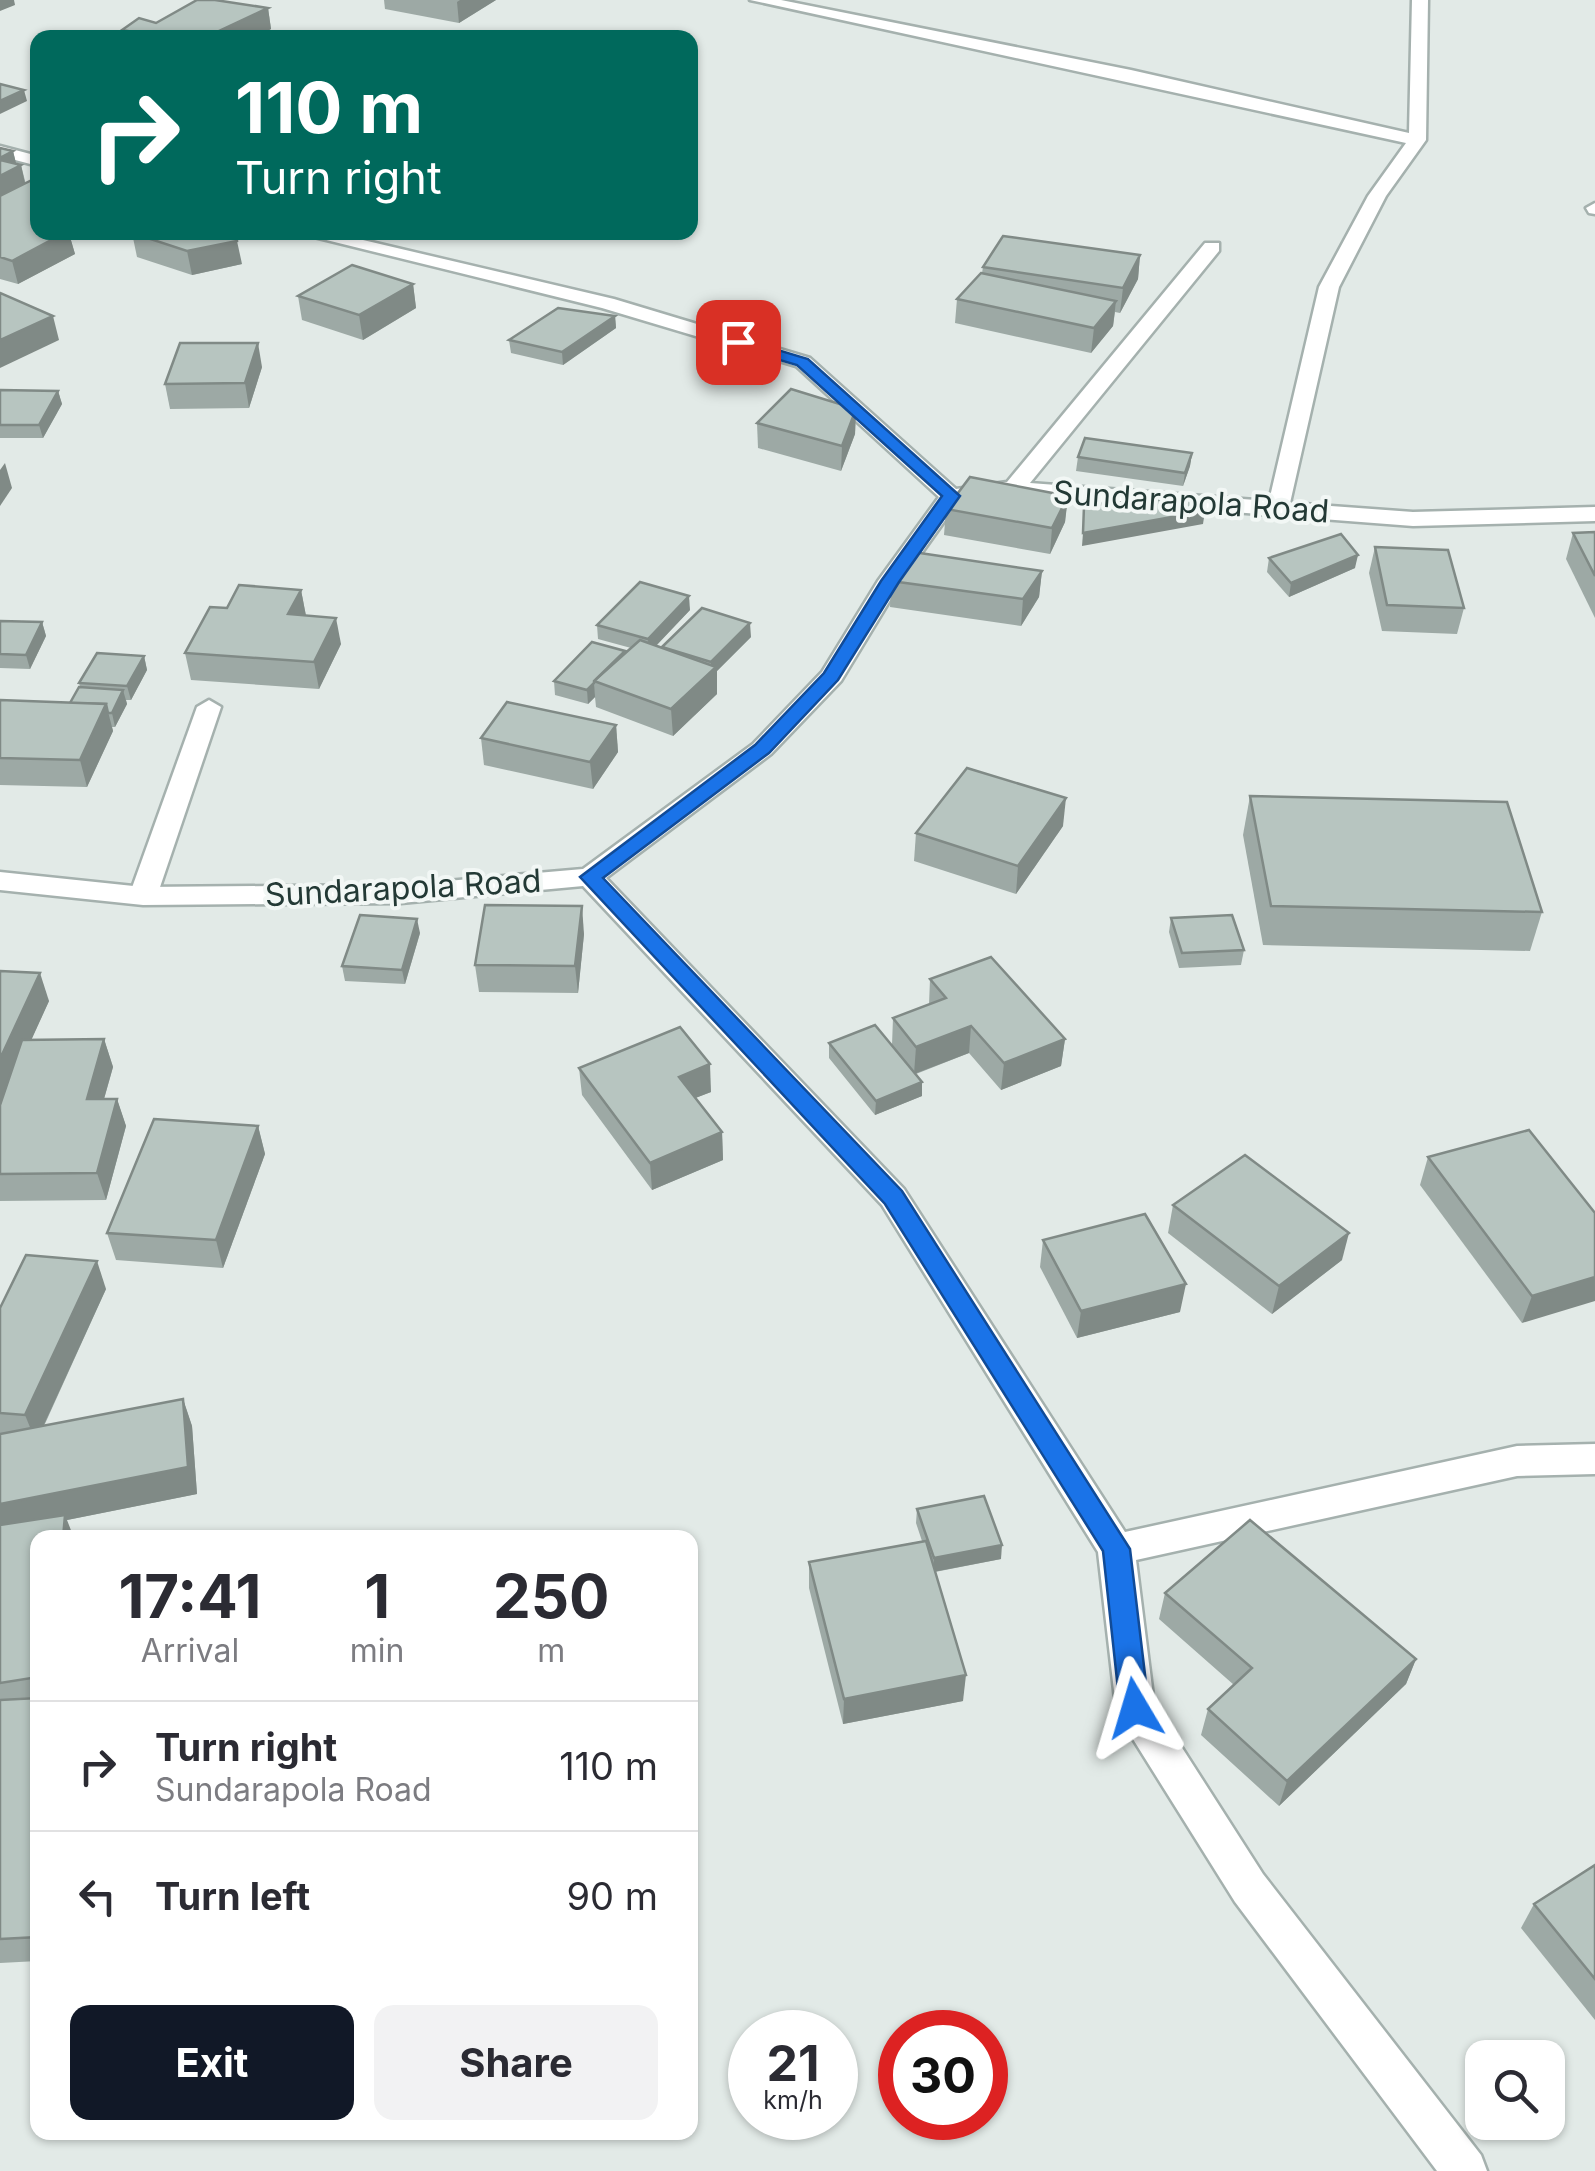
<!DOCTYPE html>
<html lang="en">
<head>
<meta charset="utf-8">
<style>
  :root { --surface:#fff; --page:#f2f2f3; --text:#2b2b33; --muted:#7c7c81; --line:#e1e1e2; --accent:#111827 }
  body { margin:0; font-family:Inter,sans-serif; background:var(--page); color:var(--text); height:100vh; display:flex; flex-direction:column; font-size:38px; white-space:nowrap }
  * { box-sizing:border-box; margin:0 }
  p { font-size:32px; color:var(--muted) }
  .icon { flex:none; width:55px; height:55px; fill:none; stroke:currentColor; stroke-width:2; stroke-linecap:round; stroke-linejoin:round }
  .map { position:relative; flex:1; overflow:hidden }
  .side { position:absolute; left:30px; top:1530px; width:668px; height:610px; display:flex; flex-direction:column; background:var(--surface); border-radius:20px; box-shadow:0 2px 8px #0004 }
  .side>* { flex:none }
  .guide { position:absolute; left:30px; top:30px; width:668px; height:210px; border-radius:20px; box-shadow:0 2px 8px #0004; background:#00695c; color:#fff; overflow:hidden }
  .controls { position:absolute; left:1465px; top:2040px; display:grid; gap:20px }
  .controls a { display:grid; place-items:center; width:100px; height:100px; border-radius:20px; background:var(--surface); box-shadow:0 2px 8px #0004; font-size:50px }
  .speed { position:absolute; left:728px; top:2010px; display:flex; gap:20px; font-size:50px; font-weight:700; text-align:center }
  .speed>* { display:grid; place-content:center; width:130px; height:130px; border-radius:50%; background:var(--surface); box-shadow:0 2px 8px #0004; line-height:1 }
  .speed small { font-size:25px; font-weight:400 }
  .speed .limit { border:15px solid #d22; background:#fff; color:#111 }
  .pin { position:absolute; display:grid; place-items:center; width:85px; height:85px; color:#fff; margin:-42px; border-radius:20px; box-shadow:0 5px 15px #0006 }
  .me { position:absolute; width:110px; margin:-55px; rotate:353deg; stroke-linejoin:round; filter:drop-shadow(0 0 8px #0008) }
  .turn { display:flex; align-items:center; gap:35px; height:210px; padding:0 40px; font-size:45px }
  .turn .icon { width:130px; height:130px; stroke-width:2.5 }
  .turn b { display:block; font-size:70px; line-height:85px }
  .eta { display:flex; justify-content:space-evenly; align-items:center; height:170px; text-align:center }
  .eta b { font-size:60px; font-weight:700; line-height:70px }
  .button { display:flex; gap:20px; margin-top:auto; padding:20px 40px }
  .button a { flex:1; height:115px; border-radius:20px; background:var(--accent); color:#fff; font-size:40px; font-weight:700; line-height:115px; text-align:center }
  .button a+a { background:var(--page); color:var(--text) }
  ul { padding:0; list-style:none }
  li { display:flex; align-items:center; gap:30px; height:130px; padding:0 40px; border-top:2px solid var(--line) }
  li div { flex:1 }
  li b { display:block; font-size:38px }
  li em { font-style:normal }
  .map>svg:first-child { display:block }
</style>
</head>
<body>
<div class="map">
<svg width="1595" height="2171" viewBox="0 0 1595 2171">
  <rect width="100%" height="100%" fill="#e2eae7"/>
  <g fill="none" stroke-linecap="round" stroke-linejoin="round">
    <defs>
      <polygon id="service" points="209,700 221,707 157,896 153,902 133,902 129,896 197,707"/>
      <g id="minor">
        <polygon points="750,0 781,0 1131,70 1409,133 1412,0 1428,0 1426,140 1386,196 1339,287 1290,503 1413,512 1595,507 1595,521 1413,526 1014,495 958,502 901,582 841,681 771,754 606,878 904,1189 1125,1532 1517,1446 1595,1444 1595,1474 1517,1476 1136,1560 1154,1704 1263,1874 1481,2155 1487,2171 1437,2171 1235,1902 1121,1720 1116,1708 1098,1552 882,1205 583,886 401,903 143,905 0,890 0,872 143,887 401,885 583,869 753,744 822,672 878,581 939,497 796,366 602,308 294,232 329,232 614,299 810,358 956,489 1007,482 1205,243 1219,243 1219,251 1030,483 1269,501 1319,287 1368,196 1406,143"/>
        <polygon points="0,146 38,156 38,166 0,156"/>
        <polygon points="1595,203 1595,214 1589,213 1586,208"/>
      </g>
    </defs>
    <!-- service casing -->
    <use href="#service" stroke="#a5b1ae" stroke-width="5"/>
    <!-- minor casing -->
    <use href="#minor" stroke="#a5b1ae" stroke-width="5"/>
    <!-- service -->
    <use href="#service" fill="#fff" fill-rule="evenodd"/>
    <!-- minor -->
    <use href="#minor" fill="#fff" fill-rule="evenodd"/>
  </g>
  <!-- wall -->
  <g fill="#9da9a5">
    <polygon points="384,0 496,0 459,23 385,9"/>
    <polygon points="268,8 271,29 254,38 124,38 122,30 156,23"/>
    <polygon points="0,148 13,151 16,164 21,165 38,232 78,232 70,237 75,254 18,284 0,279"/>
    <polygon points="132,233 242,264 192,275 137,257"/>
    <polygon points="1140,255 1138,279 1120,313 1115,312 1113,326 1091,353 955,323 957,299 982,273 983,267"/>
    <polygon points="413,284 416,308 363,340 302,320 298,296"/>
    <polygon points="615,316 616,328 563,365 511,353 509,340"/>
    <polygon points="262,367 249,408 170,409 165,384"/>
    <polygon points="0,390 58,391 62,404 43,438 0,438"/>
    <polygon points="856,409 855,434 841,471 758,448 757,423"/>
    <polygon points="1192,453 1190,466 1183,486 1076,471 1078,457"/>
    <polygon points="1068,496 1065,522 1050,554 944,535 946,509"/>
    <polygon points="1595,532 1595,618 1566,559 1573,533"/>
    <polygon points="1375,547 1464,608 1457,634 1382,631 1369,573"/>
    <polygon points="1269,558 1355,568 1289,597 1267,572"/>
    <polygon points="1042,571 1039,597 1021,626 890,607 891,581"/>
    <polygon points="301,590 306,616 341,644 319,689 191,680 185,653 227,608"/>
    <polygon points="690,610 656,646 662,648 751,637 717,671 717,694 673,736 596,707 595,697 588,704 555,695 554,681 625,653 631,648 598,639 597,625"/>
    <polygon points="0,621 42,622 46,636 30,669 0,668"/>
    <polygon points="144,656 147,670 131,700 126,700 127,704 115,727 112,727 113,731 87,787 0,785 0,700 70,703 80,687 79,683"/>
    <polygon points="616,725 618,752 593,789 484,765 481,738"/>
    <polygon points="1250,796 1542,912 1530,951 1263,945 1243,835"/>
    <polygon points="1063,826 1016,894 914,861 916,833"/>
    <polygon points="1171,918 1244,950 1241,965 1179,968 1169,932"/>
    <polygon points="420,933 405,984 345,981 342,966"/>
    <polygon points="584,934 578,993 479,992 475,965"/>
    <polygon points="0,971 49,1001 31,1040 104,1039 113,1067 104,1099 117,1099 126,1126 106,1200 0,1201"/>
    <polygon points="930,979 1065,1039 1061,1066 1001,1090 969,1053 916,1074 922,1096 875,1115 829,1058 829,1043 892,1045 893,1018 929,1005"/>
    <polygon points="579,1068 711,1092 695,1098 722,1132 723,1160 652,1190 582,1095"/>
    <polygon points="258,1126 265,1154 223,1268 116,1260 107,1233"/>
    <polygon points="1428,1157 1595,1213 1522,1323 1420,1185"/>
    <polygon points="1173,1205 1342,1260 1272,1314 1168,1233"/>
    <polygon points="1043,1240 1180,1312 1077,1338 1040,1267"/>
    <polygon points="106,1289 44,1426 183,1399 192,1426 197,1494 67,1520 38,1538 38,1961 0,1963 0,1308"/>
    <polygon points="917,1509 1001,1559 935,1572 963,1701 843,1724 809,1588 809,1562 922,1541 916,1523"/>
    <polygon points="1165,1593 1416,1659 1406,1684 1279,1806 1201,1735 1208,1709 1234,1685 1159,1619"/>
    <polygon points="1595,1865 1595,2020 1521,1928 1534,1904"/>
  </g>
  <!-- shaded-wall -->
  <g fill="#808a86">
    <polygon points="0,0 14,0 15,5 0,11"/>
    <polygon points="460,0 496,0 459,23 457,2"/>
    <polygon points="268,8 271,29 254,38 216,38 215,33"/>
    <polygon points="24,90 27,101 0,114 0,101"/>
    <polygon points="13,151 17,167 21,165 26,188 0,202 0,158"/>
    <polygon points="694,158 694,169 690,172 690,159"/>
    <polygon points="48,232 78,232 70,237 75,254 18,284 12,261"/>
    <polygon points="237,241 242,264 192,275 187,251"/>
    <polygon points="1140,255 1138,279 1120,313 1123,288"/>
    <polygon points="413,284 416,308 363,340 359,315"/>
    <polygon points="1116,301 1113,326 1091,353 1094,328"/>
    <polygon points="53,316 59,340 0,368 0,340"/>
    <polygon points="615,316 616,328 563,365 562,352"/>
    <polygon points="258,343 262,367 249,408 245,383"/>
    <polygon points="58,391 62,404 43,438 39,425"/>
    <polygon points="856,409 855,434 841,471 842,446"/>
    <polygon points="1192,453 1190,466 1183,486 1185,473"/>
    <polygon points="5,463 12,488 0,506 0,470"/>
    <polygon points="1068,496 1065,522 1050,554 1052,528"/>
    <polygon points="1205,511 1203,524 1082,546 1083,533"/>
    <polygon points="1358,555 1355,568 1289,597 1291,583"/>
    <polygon points="1042,571 1039,597 1021,626 1023,599"/>
    <polygon points="301,590 306,616 288,614"/>
    <polygon points="689,596 690,610 649,653 648,639"/>
    <polygon points="336,618 341,644 319,689 314,662"/>
    <polygon points="42,622 46,636 30,669 26,655"/>
    <polygon points="750,623 751,637 717,671 717,694 673,736 671,709 711,672 711,662"/>
    <polygon points="144,656 147,670 131,700 127,686"/>
    <polygon points="594,683 595,697 588,704 587,690"/>
    <polygon points="123,690 127,704 115,727 112,713"/>
    <polygon points="106,704 113,731 87,787 80,760"/>
    <polygon points="616,725 618,752 593,789 590,762"/>
    <polygon points="1066,798 1063,826 1016,894 1018,866"/>
    <polygon points="582,906 584,934 578,993 575,966"/>
    <polygon points="417,919 420,933 405,984 402,970"/>
    <polygon points="40,973 49,1001 0,1109 0,1059"/>
    <polygon points="971,1026 969,1053 914,1074 916,1047"/>
    <polygon points="104,1039 113,1067 96,1127 87,1099"/>
    <polygon points="1065,1039 1061,1066 1001,1090 1004,1063"/>
    <polygon points="710,1064 711,1092 680,1104 679,1077"/>
    <polygon points="922,1082 922,1096 875,1115 876,1101"/>
    <polygon points="117,1099 126,1126 106,1200 97,1173"/>
    <polygon points="258,1126 265,1154 223,1268 216,1240"/>
    <polygon points="722,1132 723,1160 652,1190 650,1163"/>
    <polygon points="1349,1233 1342,1260 1272,1314 1279,1286"/>
    <polygon points="97,1261 106,1289 36,1442 25,1415"/>
    <polygon points="1595,1277 1595,1301 1522,1323 1532,1296"/>
    <polygon points="1186,1284 1180,1312 1077,1338 1081,1311"/>
    <polygon points="183,1399 192,1426 197,1494 67,1520 74,1538 0,1533 0,1504"/>
    <polygon points="1002,1545 1001,1559 933,1572 934,1558"/>
    <polygon points="1416,1659 1406,1684 1279,1806 1287,1781"/>
    <polygon points="966,1675 963,1701 843,1724 844,1699"/>
  </g>
  <!-- building -->
  <g fill="#b7c5c0" stroke="#808a86" stroke-width="2.5">
    <polygon points="197,0 215,0 268,8 215,33 150,35 122,30 139,18 156,23"/>
    <polygon points="0,84 24,90 0,101"/>
    <polygon points="0,148 13,151 0,158"/>
    <polygon points="0,160 21,165 0,176"/>
    <polygon points="38,177 38,232 66,232 12,261 0,257 0,196"/>
    <polygon points="133,232 236,232 237,241 187,251 132,233"/>
    <polygon points="1003,236 1140,255 1123,288 983,267"/>
    <polygon points="352,265 413,284 359,315 298,296"/>
    <polygon points="981,273 1116,301 1094,328 957,299"/>
    <polygon points="0,293 53,316 0,340"/>
    <polygon points="558,308 615,316 562,352 509,340"/>
    <polygon points="180,343 258,343 245,383 165,384"/>
    <polygon points="791,389 856,409 842,446 757,423"/>
    <polygon points="0,390 58,391 39,425 0,425"/>
    <polygon points="1085,438 1192,453 1185,473 1078,457"/>
    <polygon points="970,477 1068,496 1052,528 946,509"/>
    <polygon points="1194,496 1205,511 1083,533 1084,506"/>
    <polygon points="1595,532 1595,576 1573,533"/>
    <polygon points="1341,534 1358,555 1291,583 1269,558"/>
    <polygon points="1375,547 1448,550 1464,608 1387,605"/>
    <polygon points="913,552 1042,571 1023,599 891,581"/>
    <polygon points="640,582 689,596 648,639 597,625"/>
    <polygon points="239,585 301,590 288,614 336,618 314,662 185,653 210,607 227,608"/>
    <polygon points="702,608 750,623 711,662 662,647"/>
    <polygon points="0,621 42,622 26,655 0,654"/>
    <polygon points="640,640 716,667 671,709 594,681"/>
    <polygon points="592,642 625,651 594,681 594,683 587,690 554,681"/>
    <polygon points="97,653 144,656 127,686 79,683"/>
    <polygon points="79,687 123,690 112,713 108,713 106,704 70,703"/>
    <polygon points="0,700 106,704 80,760 0,758"/>
    <polygon points="507,702 616,725 590,762 481,738"/>
    <polygon points="967,768 1066,798 1018,866 916,833"/>
    <polygon points="1250,796 1507,802 1542,912 1271,906"/>
    <polygon points="485,905 582,906 575,966 475,965"/>
    <polygon points="360,915 417,919 402,970 342,966"/>
    <polygon points="1232,915 1244,950 1182,953 1171,918"/>
    <polygon points="991,957 1065,1039 1004,1063 971,1026 916,1047 893,1018 946,998 930,979"/>
    <polygon points="0,971 40,973 0,1059"/>
    <polygon points="875,1025 922,1082 876,1101 829,1043"/>
    <polygon points="680,1027 710,1064 679,1077 722,1132 650,1163 579,1068"/>
    <polygon points="104,1039 87,1099 117,1099 97,1173 0,1174 0,1105 22,1040"/>
    <polygon points="154,1119 258,1126 216,1240 107,1233"/>
    <polygon points="1529,1130 1595,1213 1595,1277 1532,1296 1428,1157"/>
    <polygon points="1245,1155 1349,1233 1279,1286 1173,1205"/>
    <polygon points="1145,1214 1186,1284 1081,1311 1043,1240"/>
    <polygon points="26,1255 97,1261 25,1415 0,1413 0,1308"/>
    <polygon points="183,1399 188,1467 0,1504 0,1434"/>
    <polygon points="984,1496 1002,1545 934,1558 917,1509"/>
    <polygon points="65,1515 63,1538 38,1538 38,1677 0,1683 0,1525"/>
    <polygon points="1250,1520 1416,1659 1287,1781 1208,1709 1252,1668 1165,1593"/>
    <polygon points="926,1541 966,1675 844,1699 809,1562"/>
    <polygon points="38,1698 38,1937 0,1939 0,1700"/>
    <polygon points="1595,1865 1595,1979 1534,1904"/>
  </g>
  <!-- route -->
  <polygon fill="#1a73e8" stroke="#114b97" stroke-width="2.5" points="738,338 808,359 960,496 899,582 838,680 769,753 603,878 902,1191 1130,1549 1149,1708 1145,1717 1135,1721 1124,1717 1120,1708 1103,1551 885,1204 580,877 755,745 824,673 881,581 942,496 797,365 732,346 730,342"/>
  <g text-anchor="middle" stroke-width="8" stroke-linejoin="round" paint-order="stroke">
    <!-- street labels -->
    <g font-size="32" fill="#233935" stroke="#f2f7f5">
      <text transform="translate(1191 502) rotate(4)" y="11">Sundarapola Road</text>
      <text transform="translate(403 888) rotate(-3)" y="11">Sundarapola Road</text>
    </g>
  </g>
</svg>
<div class="controls">
<a><svg class="icon" aria-label="search" viewBox="0 0 24 24"><circle cx="10" cy="10" r="6"/><path d="M15 15l6 6"/></svg></a>
</div>
<div class="speed"><div>21<small>km/h</small></div><div class="limit">30</div></div>
<div class="pin" style="left:738px;top:342px;background:#d93025"><svg class="icon" aria-label="arrive" viewBox="0 0 24 24"><path d="M6 21V4h12l-3 4 3 4H6"/></svg></div>
<svg class="me" style="left:1135px;top:1708px" viewBox="-20 -20 40 40"><path d="M0-17L14 15 0 8-14 15z" fill="#1a73e8" stroke="#fff" stroke-width="4"/></svg>
<div class="guide">
<div class="turn"><svg class="icon" aria-label="right" viewBox="0 0 24 24"><path d="M7 20v-9h11M14 6l5 5-5 5"/></svg><div><b>110 m</b>Turn right</div></div>
</div>
<section class="side">
<div class="eta">
<div><b>17:41</b><p>Arrival</p></div>
<div><b>1</b><p>min</p></div>
<div><b>250</b><p>m</p></div>
</div>
<ul>
<li><svg class="icon" aria-label="right" viewBox="0 0 24 24"><path d="M7 20v-9h11M14 6l5 5-5 5"/></svg><div><b>Turn right</b><p>Sundarapola Road</p></div><em>110 m</em></li>
<li><svg class="icon" aria-label="left" viewBox="0 0 24 24"><path d="M17 20v-9H6M10 6l-5 5 5 5"/></svg><div><b>Turn left</b></div><em>90 m</em></li>
</ul>
<div class="button"><a>Exit</a><a>Share</a></div>
</section>
</div>
</body>
</html>
